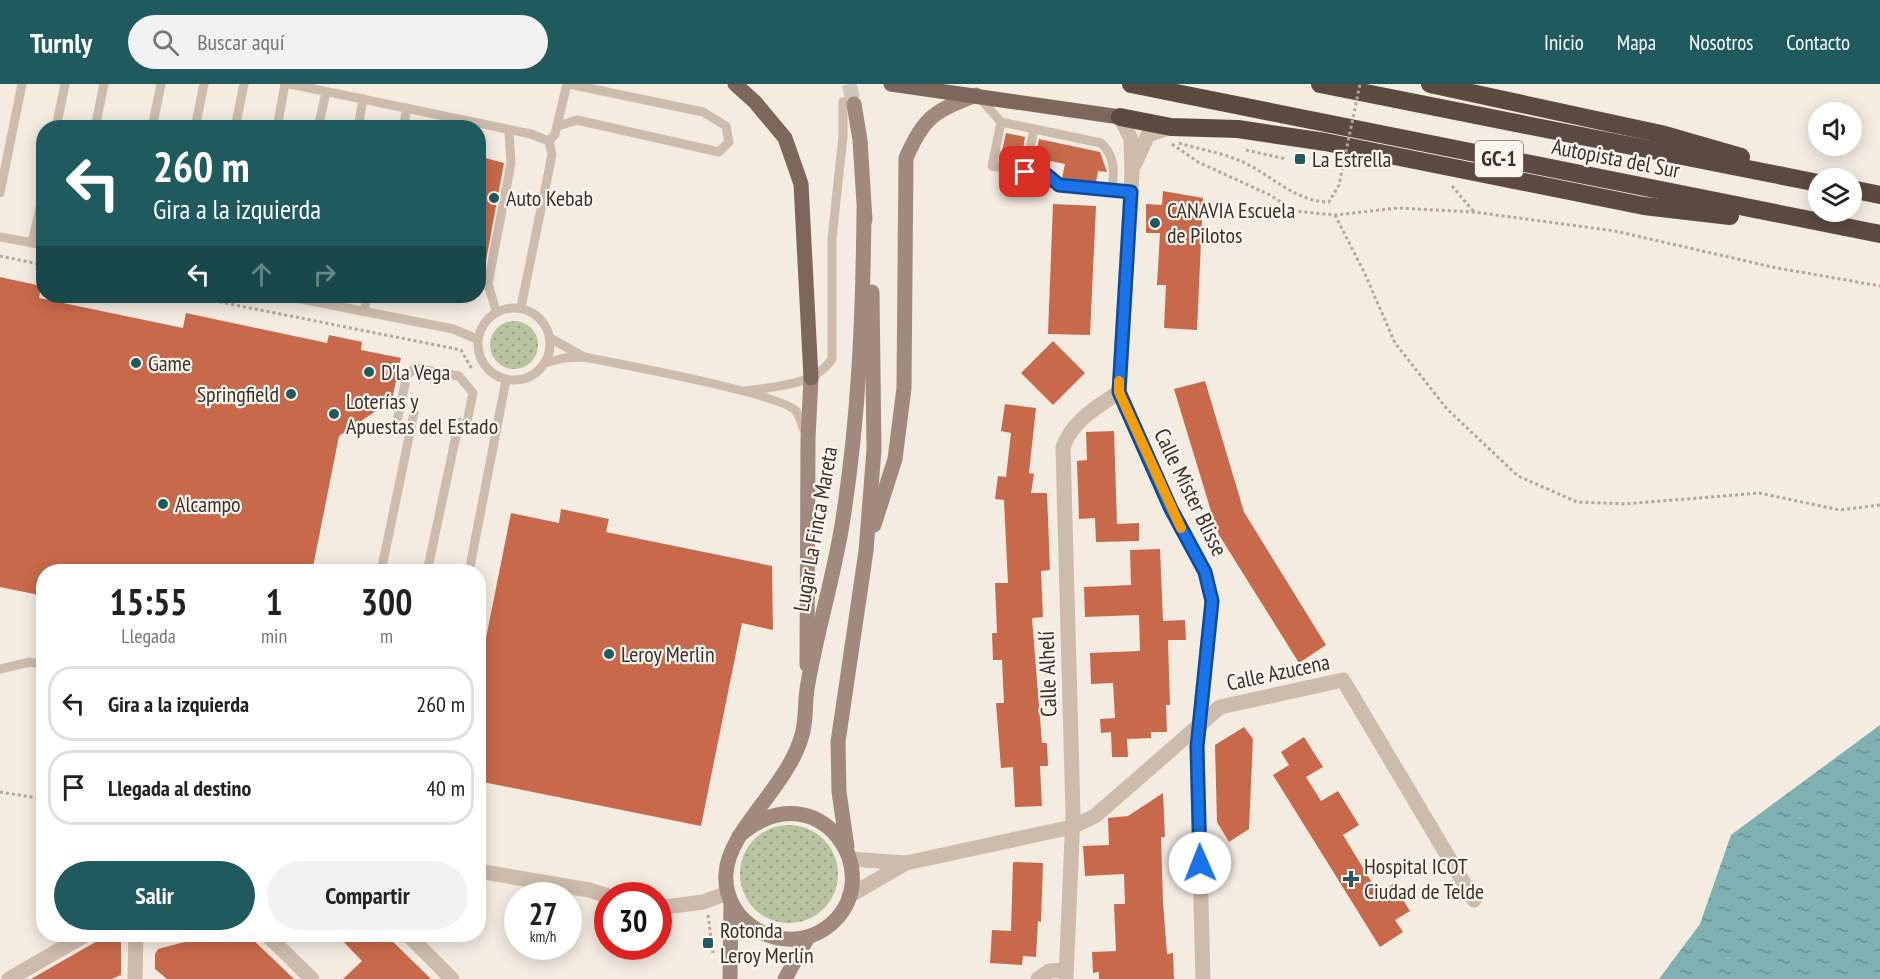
<!DOCTYPE html>
<html lang="es">
<head>
<meta charset="utf-8">
<style>
  :root { --surface:#fff; --page:#f2f2f2; --text:#222; --muted:#767676; --line:#e0e0e0; --accent:#1f5a5e }
  body { margin:0; font-family:"PT Sans Narrow",sans-serif; background:var(--page); color:var(--text); height:100vh; display:flex; flex-direction:column; font-size:22px; white-space:nowrap }
  * { box-sizing:border-box; margin:0 }
  p { font-size:20px; color:var(--muted) }
  .icon { flex:none; width:33px; height:33px; fill:none; stroke:currentColor; stroke-width:2; stroke-linecap:round; stroke-linejoin:round }
  .map { position:relative; flex:1; overflow:hidden }
  .details { position:absolute; left:36px; top:480px; width:450px; height:378px; display:flex; flex-direction:column; background:var(--surface); border-radius:24px; box-shadow:0 3px 15px #0003 }
  .details>* { flex:none }
  .guide { position:absolute; left:36px; top:36px; width:450px; height:183px; border-radius:24px; box-shadow:0 3px 15px #0003; background:#1f5a5e; color:#fff; overflow:hidden }
  .controls { position:absolute; left:1808px; top:18px; display:grid; gap:12px }
  .controls a { display:grid; place-items:center; width:54px; height:54px; border-radius:50%; background:var(--surface); box-shadow:0 3px 15px #0003; font-size:30px }
  .speed { position:absolute; left:504px; top:798px; display:flex; gap:12px; font-size:30px; font-weight:700; text-align:center }
  .speed>* { display:grid; place-content:center; width:78px; height:78px; border-radius:50%; background:var(--surface); box-shadow:0 3px 15px #0003; line-height:1 }
  .speed small { font-size:15px; font-weight:400 }
  .speed .limit { border:9px solid #d22; background:#fff; color:#111 }
  .pin { position:absolute; display:grid; place-items:center; width:51px; height:51px; color:#fff; margin:-26px; border-radius:12px; box-shadow:0 3px 9px #0006 }
  .me { position:absolute; width:66px; margin:-33px; rotate:359deg; stroke-linejoin:round; filter:drop-shadow(0 0 4px #0008) }
  .turn { display:flex; align-items:center; gap:21px; height:126px; padding:0 18px; font-size:27px }
  .turn .icon { width:78px; height:78px; stroke-width:2.5 }
  .turn b { display:block; font-size:42px; line-height:51px }
  .lanes { display:flex; align-items:center; height:57px; padding:0 18px; background:#0003; justify-content:center; gap:30px; direction:ltr }
  .lanes .off { opacity:.35 }
  .eta { display:flex; justify-content:space-evenly; align-items:center; height:102px; text-align:center }
  .eta b { font-size:36px; font-weight:800; line-height:42px }
  .action { display:flex; gap:12px; margin-top:auto; padding:12px 18px }
  .action a { flex:1; height:69px; border-radius:36px; background:var(--accent); color:#fff; font-size:24px; font-weight:800; line-height:69px; text-align:center }
  .action a+a { background:var(--page); color:var(--text) }
  ul { padding:0; list-style:none }
  li { display:flex; align-items:center; gap:18px; height:75px; margin:0 12px 9px; padding:0 6px; border:3px solid var(--line); border-radius:24px }
  li div { flex:1 }
  li b { display:block; font-size:22px }
  li em { font-style:normal }
  header { display:flex; align-items:center; gap:36px; box-sizing:border-box; height:84px; padding:0 30px; background:var(--accent); color:#fff }
  header strong { font-size:28px }
  nav { display:flex; gap:33px; margin-inline-start:auto; font-size:21px }
  .search { width:420px; height:54px; background:var(--page); display:flex; align-items:center; gap:15px; box-sizing:border-box; padding:0 21px; border-radius:33px; color:var(--muted); font-size:22px }
  .map>svg:first-child { display:block }
</style>
</head>
<body>
<header>
<strong>Turnly</strong>
<div class="search"><svg class="icon" aria-label="search" viewBox="0 0 24 24"><circle cx="10" cy="10" r="6"/><path d="M15 15l6 6"/></svg>Buscar aquí</div>
<nav><a>Inicio</a><a>Mapa</a><a>Nosotros</a><a>Contacto</a></nav>
</header>
<div class="map">
<svg width="1880" height="895" viewBox="0 0 1880 895">
  <defs>
    <pattern id="grass-dots" width="8" height="8" patternUnits="userSpaceOnUse" patternTransform="scale(1.5)"><rect width="8" height="8" fill="#b8c4a0"/><path d="M2 2h.1M6 6h.1" fill="none" stroke="#97a083" stroke-width="1.8" stroke-linecap="round"/></pattern>
    <pattern id="water-ripples" width="26" height="14" patternUnits="userSpaceOnUse" patternTransform="scale(1.5)"><rect width="26" height="14" fill="#7fb0b2"/><path d="M2 4q2-2 4 0t4 0M15 11q2-2 4 0t4 0" fill="none" stroke="#699091"/></pattern>
  </defs>
  <rect width="100%" height="100%" fill="#f4ebe1"/>
  <!-- grass -->
  <g fill="url(#grass-dots)">
    <circle cx="514" cy="261" r="24"/>
    <circle cx="789" cy="790" r="49"/>
  </g>
  <!-- water -->
  <polygon fill="url(#water-ripples)" points="1880,641 1880,895 1659,895 1700,840 1731,751"/>
  <!-- building -->
  <g fill="#c8694b">
    <polygon points="1006,49 1025,53 1022,71 1002,67"/>
    <polygon points="1039,55 1100,68 1107,88 1098,87 1096,98 1062,94 1065,80 1035,74"/>
    <polygon points="478,72 504,79 485,182 478,181"/>
    <polygon points="1163,107 1203,114 1197,246 1164,244 1166,201 1157,201 1160,149 1146,149 1146,120 1162,121"/>
    <polygon points="1053,120 1096,122 1090,251 1048,250"/>
    <polygon points="0,193 41,202 39,214 183,244 186,229 327,259 329,251 362,258 361,266 401,274 392,316 339,352 312,488 44,488 44,512 0,503"/>
    <polygon points="1053,257 1085,289 1053,321 1021,289"/>
    <polygon points="1205,297 1244,428 1326,561 1299,579 1219,451 1211,427 1174,305"/>
    <polygon points="1005,320 1036,324 1029,389 1034,390 1031,409 1047,409 1050,486 1041,487 1043,533 1032,534 1042,659 1047,659 1048,682 1040,682 1042,722 1015,723 1013,683 1001,684 996,619 1004,619 1002,576 993,576 992,549 997,549 995,499 1008,499 1004,416 995,415 998,392 1006,393 1011,349 1001,347"/>
    <polygon points="1114,347 1117,440 1139,439 1139,457 1096,458 1095,434 1079,435 1077,377 1087,376 1086,348"/>
    <polygon points="561,425 609,435 606,448 772,482 773,546 742,539 701,742 478,697 478,594 511,429 559,439"/>
    <polygon points="1160,465 1163,537 1185,536 1186,556 1168,556 1170,621 1166,621 1167,648 1151,648 1151,654 1127,655 1128,673 1112,673 1111,648 1101,649 1100,635 1115,634 1113,599 1091,600 1090,569 1140,567 1139,531 1085,533 1084,503 1131,501 1130,466"/>
    <polygon points="1244,643 1253,655 1249,745 1229,758 1217,738 1215,661"/>
    <polygon points="1304,653 1323,683 1306,693 1321,717 1338,707 1359,741 1343,751 1379,810 1393,800 1410,827 1395,836 1403,848 1380,863 1273,691 1289,681 1281,668"/>
    <polygon points="1163,709 1165,753 1161,753 1163,818 1167,870 1173,869 1174,895 1099,895 1099,888 1093,889 1092,868 1116,867 1114,820 1125,820 1124,790 1085,792 1083,762 1109,761 1108,734 1128,732"/>
    <polygon points="1013,778 1043,779 1041,838 1038,837 1036,873 1023,872 1022,881 990,879 992,846 1011,847"/>
    <polygon points="191,850 247,850 294,895 167,895 155,885 155,870 158,865 196,855"/>
    <polygon points="336,850 385,850 431,895 343,895 362,877"/>
    <polygon points="121,855 121,891 112,895 31,895 99,856"/>
  </g>
  <g fill="none" stroke-linecap="round" stroke-linejoin="round">
    <!-- secondary-tunnel -->
    <polyline stroke="#cfc6bd" stroke-width="15" stroke-dasharray="15 8" stroke-linecap="butt" points="849,0 854,20"/>
    <!-- path -->
    <g stroke="#b9a596" stroke-width="3" stroke-dasharray="3 3" stroke-linecap="butt">
      <polyline points="1172,60 1198,78 1270,111 1295,127 1335,131 1398,124 1474,128 1615,147 1772,183 1880,202"/>
      <polyline points="1246,66 1286,75"/>
      <polyline points="1452,102 1474,128"/>
      <polyline points="1335,131 1365,190 1395,259 1447,325 1518,392 1577,418 1625,420 1759,409 1840,426 1880,421"/>
      <polyline points="0,172 44,181"/>
      <polyline points="190,212 461,266 472,285"/>
      <polyline points="0,708 44,715"/>
      <polyline points="708,831 713,869"/>
    </g>
    <!-- lane -->
    <g stroke="#cdbbac" stroke-width="9">
      <polyline points="290,0 531,50 549,57"/>
      <path d="M978 12 1001 38 1101 59C1116 73 1114 88 1112 107"/>
      <polyline points="1001,38 992,82 1046,91 1059,101 1131,108"/>
      <polyline points="558,42 577,36 719,68 729,58 726,42 703,28 569,0"/>
      <polyline points="56,44 65,0"/>
      <polyline points="95,44 104,0"/>
      <polyline points="152,44 161,0"/>
      <polyline points="195,44 204,0"/>
      <polyline points="235,44 244,0"/>
      <polyline points="277,44 285,0"/>
      <polyline points="318,44 326,8"/>
      <polyline points="358,44 363,15"/>
      <polyline points="403,44 407,24"/>
      <polyline points="549,57 555,50 567,0"/>
      <polyline points="1025,88 1034,45"/>
      <polyline points="0,109 22,0"/>
      <polyline points="0,153 44,161"/>
      <polyline points="32,159 44,105"/>
      <polyline points="286,212 453,245 477,255"/>
      <polyline points="521,223 552,71 549,57"/>
      <circle cx="514" cy="260" r="36"/>
      <polyline points="496,227 488,200 511,79 509,46"/>
      <polyline points="364,228 367,212"/>
      <polyline points="550,254 584,273"/>
      <path d="M545 279 564 274 584 273C615 279 783 310 796 327 800 332 802 342 805 348"/>
      <path d="M746 307C776 302 814 302 832 275V155L843 52V18"/>
      <polyline points="398,333 407,291 415,284 459,292 473,309 467,338"/>
      <polyline points="381,488 414,329"/>
      <polyline points="427,488 459,338"/>
      <polyline points="469,488 506,296"/>
      <polyline points="0,585 30,578 44,581"/>
    </g>
    <!-- street -->
    <g stroke="#cdbbac" stroke-width="15">
      <polyline points="1120,33 1131,55 1132,88 1119,308 1171,425 1205,488 1212,517 1197,663 1203,895"/>
      <polyline points="1135,79 1148,51 1171,43"/>
      <polyline points="850,775 906,779"/>
      <polyline points="478,787 589,806 608,812"/>
      <polyline points="849,812 906,779 1072,743 1095,732 1220,623 1343,596 1474,816"/>
      <polyline points="658,824 703,818 728,809"/>
      <polyline points="266,850 312,895"/>
      <polyline points="407,850 452,895"/>
      <polyline points="9,895 87,850"/>
      <polyline points="135,895 136,850"/>
      <polyline points="1038,895 1049,887 1065,886"/>
      <path d="M1066 895 1073 730 1063 363C1073 336 1096 324 1119 308"/>
    </g>
    <!-- secondary -->
    <g stroke="#a18a7d" stroke-width="15">
      <polyline points="854,20 860,56 865,136"/>
      <path d="M874 441 895 375 904 304 906 74C924 32 935 27 976 11"/>
      <polyline points="807,581 808,355 811,294"/>
      <path d="M739 752C818 682 894 794 826 844 784 874 722 840 726 789 729 744 791 701 803 647 806 634 805 619 807 605 816 550 833 496 842 441 859 336 863 231 864 126"/>
      <polyline points="847,763 839,708 838,658 866,467 874,366 872,208"/>
      <polyline points="730,895 731,818"/>
      <polyline points="785,895 808,853"/>
    </g>
    <!-- primary -->
    <g stroke="#7d675c" stroke-width="15">
      <polyline points="735,0 755,18 785,54 801,100 811,294"/>
      <polyline points="891,0 1120,33"/>
    </g>
    <!-- highway -->
    <g stroke="#5c4a42" stroke-width="18">
      <polyline points="1131,0 1880,150"/>
      <polyline points="1320,0 1818,99"/>
      <polyline points="1430,0 1661,50 1741,73"/>
      <polyline points="1120,33 1171,43 1238,45 1325,58 1644,122 1730,132"/>
      <polyline points="1851,105 1880,111"/>
    </g>
    <!-- path-bridge -->
    <path stroke="#b9a596" stroke-width="3" stroke-dasharray="3 3" stroke-linecap="butt" d="M1179 59C1198 65 1219 68 1238 76 1269 88 1294 118 1329 118L1339 101 1360 0"/>
  </g>
  <g fill="none" stroke-linecap="round" stroke-linejoin="round">
    <defs>
      <polyline id="route" points="1025,88 1047,91 1059,101 1131,108 1119,308 1171,425 1205,488 1212,517 1197,663 1200,779"/>
    </defs>
    <!-- route casing -->
    <use href="#route" stroke="#114b97" stroke-width="15"/>
    <!-- route -->
    <use href="#route" stroke="#1a73e8" stroke-width="10"/>
    <!-- slow -->
    <polyline stroke="#f59e0b" stroke-width="10" points="1119,297 1119,308 1181,444"/>
  </g>
  <!-- markers -->
  <g fill="#1f5a5e" stroke="#fbf5ee" stroke-width="2">
    <rect x="1294" y="69" width="12" height="12" rx="3"/>
    <circle cx="494" cy="114" r="6"/>
    <circle cx="1155" cy="139" r="6"/>
    <circle cx="136" cy="279" r="6"/>
    <circle cx="369" cy="288" r="6"/>
    <circle cx="291" cy="310" r="6"/>
    <circle cx="334" cy="330" r="6"/>
    <circle cx="163" cy="420" r="6"/>
    <circle cx="609" cy="570" r="6"/>
    <path d="M1348 786h6v6h6v6h-6v6h-6v-6h-6v-6h6z"/>
    <rect x="702" y="853" width="12" height="12" rx="3"/>
  </g>
  <g text-anchor="middle" stroke-width="4.5" stroke-linejoin="round" paint-order="stroke">
    <!-- shield labels -->
    <rect fill="#fbf5ee" stroke="#756b66" stroke-width="1.5" x="1475" y="57" width="48" height="36" rx="4.5"/>
    <g font-size="21" font-weight="bold" fill="#3b302b">
      <text x="1499" y="82">GC-1</text>
    </g>
    <!-- street labels -->
    <g font-size="22" fill="#3b302b" stroke="#fbf5ee">
      <text transform="translate(1616 74) rotate(11)" y="8">Autopista del Sur</text>
      <text transform="translate(1191 408) rotate(64)" y="8">Calle Mister Blisse</text>
      <text transform="translate(815 445) rotate(-80)" y="8">Lugar La Finca Mareta</text>
      <text transform="translate(1278 588) rotate(-12)" y="8">Calle Azucena</text>
      <text transform="translate(1047 590) rotate(-92)" y="8">Calle Alhelí</text>
    </g>
    <!-- poi labels -->
    <g font-size="22" fill="#3b302b" stroke="#fbf5ee" text-anchor="start">
      <text x="1312" y="83">La Estrella</text>
      <text x="506" y="122">Auto Kebab</text>
      <text x="1167" y="134">CANAVIA Escuela<tspan x="1167" dy="25">de Pilotos</tspan></text>
      <text x="148" y="287">Game</text>
      <text x="381" y="296">D'la Vega</text>
      <text x="279" y="318" text-anchor="end">Springfield</text>
      <text x="346" y="325">Loterías y<tspan x="346" dy="25">Apuestas del Estado</tspan></text>
      <text x="175" y="428">Alcampo</text>
      <text x="621" y="578">Leroy Merlin</text>
      <text x="1364" y="790">Hospital ICOT<tspan x="1364" dy="25">Ciudad de Telde</tspan></text>
      <text x="720" y="854">Rotonda<tspan x="720" dy="25">Leroy Merlín</tspan></text>
    </g>
  </g>
</svg>
<div class="controls">
<a><svg class="icon" aria-label="sound" viewBox="0 0 24 24"><path d="M4 9h4l5-4v14l-5-4H4zM17 9q2 3 0 6"/></svg></a>
<a><svg class="icon" aria-label="layers" viewBox="0 0 24 24"><path d="M12 4l9 5-9 5-9-5zM3 14l9 5 9-5"/></svg></a>
</div>
<div class="speed"><div>27<small>km/h</small></div><div class="limit">30</div></div>
<div class="pin" style="left:1025px;top:88px;background:#d93025"><svg class="icon" aria-label="arrive" viewBox="0 0 24 24"><path d="M6 21V4h12l-3 4 3 4H6"/></svg></div>
<svg class="me" style="left:1200px;top:779px" viewBox="-20 -20 40 40"><circle r="19" fill="#fff"/><path d="M0-13L10 11 0 6-10 11z" fill="#1a73e8"/></svg>
<div class="guide">
<div class="turn"><svg class="icon" aria-label="left" viewBox="0 0 24 24"><path d="M17 20v-9H6M10 6l-5 5 5 5"/></svg><div><b>260 m</b>Gira a la izquierda</div></div>
<div class="lanes"><svg class="icon" aria-label="left" viewBox="0 0 24 24"><path d="M17 20v-9H6M10 6l-5 5 5 5"/></svg><svg class="icon off" aria-label="ahead" viewBox="0 0 24 24"><path d="M12 20V5M6 11l6-6 6 6"/></svg><svg class="icon off" aria-label="right" viewBox="0 0 24 24"><path d="M7 20v-9h11M14 6l5 5-5 5"/></svg></div>
</div>
<section class="details">
<div class="eta">
<div><b>15:55</b><p>Llegada</p></div>
<div><b>1</b><p>min</p></div>
<div><b>300</b><p>m</p></div>
</div>
<ul>
<li><svg class="icon" aria-label="left" viewBox="0 0 24 24"><path d="M17 20v-9H6M10 6l-5 5 5 5"/></svg><div><b>Gira a la izquierda</b></div><em>260 m</em></li>
<li><svg class="icon" aria-label="arrive" viewBox="0 0 24 24"><path d="M6 21V4h12l-3 4 3 4H6"/></svg><div><b>Llegada al destino</b></div><em>40 m</em></li>
</ul>
<div class="action"><a>Salir</a><a>Compartir</a></div>
</section>
</div>
</body>
</html>
